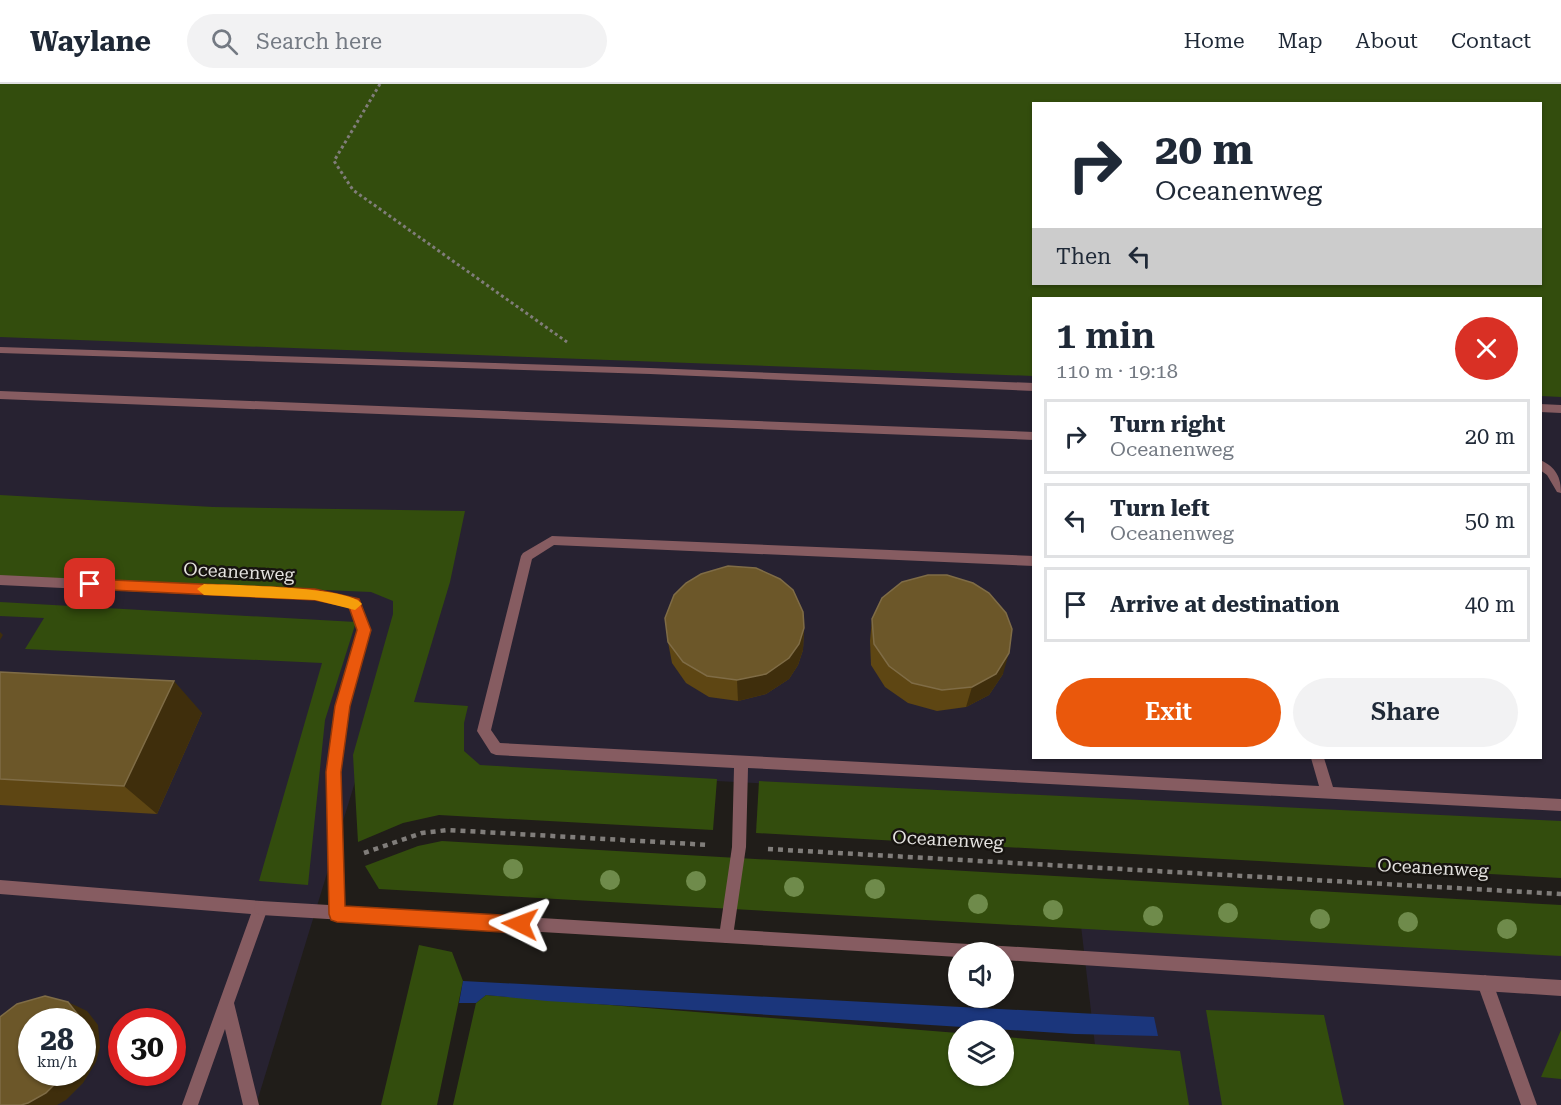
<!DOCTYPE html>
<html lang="en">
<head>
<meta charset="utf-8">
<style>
  :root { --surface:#fff; --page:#f2f2f3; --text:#1f2937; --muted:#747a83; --line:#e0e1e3; --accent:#ea580c }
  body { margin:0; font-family:"Roboto Serif",serif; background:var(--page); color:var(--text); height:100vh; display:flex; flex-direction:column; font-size:22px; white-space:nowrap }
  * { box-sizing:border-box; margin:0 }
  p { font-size:20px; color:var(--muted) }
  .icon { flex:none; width:33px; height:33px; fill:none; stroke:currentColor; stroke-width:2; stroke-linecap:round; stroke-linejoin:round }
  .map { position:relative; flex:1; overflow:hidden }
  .sheet { position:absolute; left:1032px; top:213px; width:510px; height:462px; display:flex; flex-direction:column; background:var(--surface); border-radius:0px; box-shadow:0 2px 4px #0004 }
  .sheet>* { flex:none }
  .hud { position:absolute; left:1032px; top:18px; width:510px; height:183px; border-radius:0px; box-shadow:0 2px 4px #0004; background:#fff; color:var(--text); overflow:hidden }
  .tools { position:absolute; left:948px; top:858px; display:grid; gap:12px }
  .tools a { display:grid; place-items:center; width:66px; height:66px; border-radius:50%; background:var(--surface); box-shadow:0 2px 4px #0004; font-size:30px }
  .speed { position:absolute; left:18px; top:924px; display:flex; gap:12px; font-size:30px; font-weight:700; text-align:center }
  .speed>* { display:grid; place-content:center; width:78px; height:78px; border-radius:50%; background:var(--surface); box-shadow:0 2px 4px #0004; line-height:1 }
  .speed small { font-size:15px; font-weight:400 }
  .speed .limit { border:9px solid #d22; background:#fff; color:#111 }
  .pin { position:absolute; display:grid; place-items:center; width:51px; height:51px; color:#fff; margin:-26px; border-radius:12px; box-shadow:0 3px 9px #0006 }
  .me { position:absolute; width:66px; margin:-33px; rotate:273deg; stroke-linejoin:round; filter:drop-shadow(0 0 4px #0008) }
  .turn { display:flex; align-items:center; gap:21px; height:126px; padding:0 24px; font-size:27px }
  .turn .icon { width:78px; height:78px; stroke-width:2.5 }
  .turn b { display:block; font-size:42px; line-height:51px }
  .then { display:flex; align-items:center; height:57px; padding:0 24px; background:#0003; gap:12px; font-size:22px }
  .round { display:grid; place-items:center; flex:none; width:63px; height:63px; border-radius:32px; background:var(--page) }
  .overview { display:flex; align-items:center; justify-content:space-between; height:102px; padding:0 24px }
  h1 { font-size:36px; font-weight:600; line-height:45px }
  .cta { display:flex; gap:12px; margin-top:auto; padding:12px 24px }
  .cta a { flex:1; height:69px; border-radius:36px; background:var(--accent); color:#fff; font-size:24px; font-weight:600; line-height:69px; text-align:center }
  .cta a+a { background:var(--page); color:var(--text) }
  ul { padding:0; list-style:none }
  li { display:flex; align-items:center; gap:18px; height:75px; margin:0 12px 9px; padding:0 12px; border:3px solid var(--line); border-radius:0px }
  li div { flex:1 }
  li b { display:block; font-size:22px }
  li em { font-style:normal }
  header { display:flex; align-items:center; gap:36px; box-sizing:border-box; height:84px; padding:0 30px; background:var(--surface); border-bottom:2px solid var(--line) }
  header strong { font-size:28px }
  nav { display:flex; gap:33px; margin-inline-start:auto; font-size:21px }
  .search { width:420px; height:54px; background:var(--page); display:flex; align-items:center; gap:15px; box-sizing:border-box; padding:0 21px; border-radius:33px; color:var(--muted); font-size:22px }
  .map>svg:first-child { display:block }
</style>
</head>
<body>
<header>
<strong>Waylane</strong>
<div class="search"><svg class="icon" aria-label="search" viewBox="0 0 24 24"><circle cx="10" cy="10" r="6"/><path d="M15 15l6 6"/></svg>Search here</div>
<nav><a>Home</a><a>Map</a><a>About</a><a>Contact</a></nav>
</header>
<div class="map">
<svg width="1561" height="1021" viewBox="0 0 1561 1021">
  <rect width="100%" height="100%" fill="#201d19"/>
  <!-- industrial -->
  <g fill="#272231" fill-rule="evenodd">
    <path d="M0 0H1561V741L392 680 435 489 0 460ZM1034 20H1540V200H1034ZM1034 214H1540V674H1034Z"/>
    <path d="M0 480 416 499 256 1021H0ZM32 938H82V988H32ZM122 938H172V988H122Z"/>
    <polygon points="1076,799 1561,833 1561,1021 1102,1021"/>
  </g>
  <!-- green -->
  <g fill="#334d0d" fill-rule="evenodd">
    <path d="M0 0H1561V313L1541 312 1540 214H1034L1033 292 0 253ZM1034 20H1540V200H1034Z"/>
    <polygon points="0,411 213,423 465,427 450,498 414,618 468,622 464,639 464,667 480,681 717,695 713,746 439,731 403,739 358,758 353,671 393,530 393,517 371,508 0,492"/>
    <polygon points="0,518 356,538 325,636 308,801 259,797 322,579 25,565 44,534 0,532"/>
    <polygon points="759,697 1561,737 1561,794 756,749"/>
    <polygon points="442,757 1561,821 1561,872 379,805 365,782 418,762"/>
    <polygon points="419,861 452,868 463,897 437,1021 381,1021"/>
    <polygon points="486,911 958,949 958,992 1004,992 1004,953 1180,967 1189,1021 453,1021 476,919"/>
    <polygon points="1206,926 1324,931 1344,1021 1222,1021"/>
    <polygon points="1561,946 1561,995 1541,993"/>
  </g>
  <!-- water -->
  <polygon fill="#1b367c" points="463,897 1154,933 1158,952 1075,950 547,917 486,911 476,919 459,919"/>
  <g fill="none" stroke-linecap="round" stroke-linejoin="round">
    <!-- path-far1 -->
    <polyline stroke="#807d7a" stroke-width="3" stroke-dasharray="3 3" stroke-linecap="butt" points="380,0 334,77 353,106 567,258"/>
    <!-- path -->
    <g stroke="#807d7a" stroke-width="4.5" stroke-dasharray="5 5" stroke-linecap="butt">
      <polyline points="768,765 1561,810"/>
      <polyline points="364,769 422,749 448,746 710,761"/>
    </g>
    <!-- service -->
    <g fill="#865c61" fill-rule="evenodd">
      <polygon points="0,263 650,284 1034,299 1034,307 650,290 0,269"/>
      <polygon points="0,307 1034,348 1034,356 0,315"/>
      <polygon points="1540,320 1561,321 1561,329 1540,328"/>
      <path d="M1540 376C1556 383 1561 393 1561 409L1557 408 1547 391 1540 386Z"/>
      <polygon points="552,452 1034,472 1034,482 554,461 532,475 491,646 500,659 1319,702 1311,674 1324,674 1333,703 1561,715 1561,727 748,684 746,763 733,852 731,857 726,859 721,857 719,852 732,763 734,684 496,671 491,669 477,647 521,472 523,469"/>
      <polygon points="0,796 261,817 266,819 268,824 234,919 259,1021 243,1021 225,945 198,1021 182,1021 251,830 0,810"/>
      <polygon points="1485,891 1490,894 1493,899 1537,1021 1521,1021 1477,899 1480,894"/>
    </g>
    <!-- minor -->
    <polygon fill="#865c61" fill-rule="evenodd" points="0,491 315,506 359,516 370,546 349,622 340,688 344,822 1561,896 1561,912 1004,876 1004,868 958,868 958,873 261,831 256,829 254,824 256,819 261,817 329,821 326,688 337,622 358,546 350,523 315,516 0,501"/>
  </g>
  <!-- trees -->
  <g fill="#6f8b4b">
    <circle cx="513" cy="785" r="10"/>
    <circle cx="610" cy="796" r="10"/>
    <circle cx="696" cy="797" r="10"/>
    <circle cx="794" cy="803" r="10"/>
    <circle cx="875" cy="805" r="10"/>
    <circle cx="978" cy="820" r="10"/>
    <circle cx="1053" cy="826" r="10"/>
    <circle cx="1228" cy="829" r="10"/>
    <circle cx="1153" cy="832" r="10"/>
    <circle cx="1320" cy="835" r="10"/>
    <circle cx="1408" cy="838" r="10"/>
    <circle cx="1507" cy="845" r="10"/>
  </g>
  <!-- wall -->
  <g fill="#5e4613">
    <polygon points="872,535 1003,590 989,611 966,623 937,627 908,619 885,603 871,581 870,557"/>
    <polygon points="804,544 803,566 798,581 789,595 766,610 738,617 709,613 686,599 672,579 668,558"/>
    <polygon points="0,588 202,629 157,730 0,721"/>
  </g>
  <!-- shaded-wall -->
  <g fill="#3f2e0c">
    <polygon points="804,544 803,566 798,581 789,595 766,610 738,617 737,596"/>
    <polygon points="0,548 3,551 0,556"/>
    <polygon points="1009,569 1003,590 989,611 966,623 972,603"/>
    <polygon points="174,597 202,629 157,730 124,702"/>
    <polygon points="68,918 87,927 98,941 100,963 96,978 83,999 66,1016 57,1021 21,1021 66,988 82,988 82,938 80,938"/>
  </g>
  <!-- building -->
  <g fill="#6c5729" stroke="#7f6c46" stroke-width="1.5">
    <polygon points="728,482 756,484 780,495 793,506 803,528 804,544 799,560 789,574 766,590 737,596 707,592 683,578 668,558 665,534 674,511 686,499 701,490"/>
    <polygon points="928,491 947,491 973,499 989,509 1006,529 1012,545 1009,569 996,590 972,603 942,606 912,599 889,582 874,560 872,535 882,514 902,498"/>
    <polygon points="0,588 174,597 124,702 0,695"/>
    <polygon points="45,912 68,918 79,932 80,938 32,938 32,988 66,988 64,991 46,1009 28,1019 21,1021 0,1021 0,933 17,920"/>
  </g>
  <!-- route -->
  <polygon fill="#ea580c" stroke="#983908" stroke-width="1.5" points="90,495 315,505 359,515 371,546 350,622 341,688 345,822 520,832 526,834 528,840 526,846 520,849 337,838 331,836 329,830 326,688 335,622 357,546 349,523 315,516 90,505 83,500"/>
  <!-- slow -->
  <path fill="#f59e0b" d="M204 500C228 501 352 502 362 520L355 526 315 516 204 511 197 505Z"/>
  <g text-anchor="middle" stroke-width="5" stroke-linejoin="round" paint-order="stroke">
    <!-- street labels -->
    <g font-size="18" fill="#e4e2df" stroke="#171410">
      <text transform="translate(239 488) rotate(3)" y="6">Oceanenweg</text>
      <text transform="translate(948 756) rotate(3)" y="6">Oceanenweg</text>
      <text transform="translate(1433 784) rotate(3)" y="6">Oceanenweg</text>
    </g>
  </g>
</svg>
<div class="tools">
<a><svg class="icon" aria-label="sound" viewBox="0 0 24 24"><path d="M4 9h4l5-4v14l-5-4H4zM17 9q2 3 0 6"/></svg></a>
<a><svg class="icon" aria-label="layers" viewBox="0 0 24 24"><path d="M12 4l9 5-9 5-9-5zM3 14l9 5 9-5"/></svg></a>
</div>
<div class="speed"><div>28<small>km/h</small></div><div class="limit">30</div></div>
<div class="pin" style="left:90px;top:500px;background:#d93025"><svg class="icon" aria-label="arrive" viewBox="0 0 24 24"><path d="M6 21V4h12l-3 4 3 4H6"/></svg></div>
<svg class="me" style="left:520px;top:840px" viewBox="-20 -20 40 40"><path d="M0-17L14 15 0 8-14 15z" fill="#ea580c" stroke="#fff" stroke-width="4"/></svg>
<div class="hud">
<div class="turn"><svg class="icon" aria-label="right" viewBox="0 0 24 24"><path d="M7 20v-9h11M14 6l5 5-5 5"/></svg><div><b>20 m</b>Oceanenweg</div></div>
<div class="then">Then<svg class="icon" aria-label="left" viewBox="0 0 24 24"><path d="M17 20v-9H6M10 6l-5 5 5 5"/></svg></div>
</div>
<section class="sheet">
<div class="overview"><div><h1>1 min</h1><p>110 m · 19:18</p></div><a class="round" style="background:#d93025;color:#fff"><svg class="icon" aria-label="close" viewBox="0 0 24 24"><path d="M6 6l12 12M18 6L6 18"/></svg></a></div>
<ul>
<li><svg class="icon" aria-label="right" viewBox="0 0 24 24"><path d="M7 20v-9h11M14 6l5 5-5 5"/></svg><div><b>Turn right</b><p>Oceanenweg</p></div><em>20 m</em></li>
<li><svg class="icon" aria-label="left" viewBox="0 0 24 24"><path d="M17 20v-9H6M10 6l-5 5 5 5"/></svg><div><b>Turn left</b><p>Oceanenweg</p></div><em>50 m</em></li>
<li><svg class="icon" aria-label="arrive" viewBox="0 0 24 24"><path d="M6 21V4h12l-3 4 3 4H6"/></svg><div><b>Arrive at destination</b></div><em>40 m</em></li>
</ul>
<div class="cta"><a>Exit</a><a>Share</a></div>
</section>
</div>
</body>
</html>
